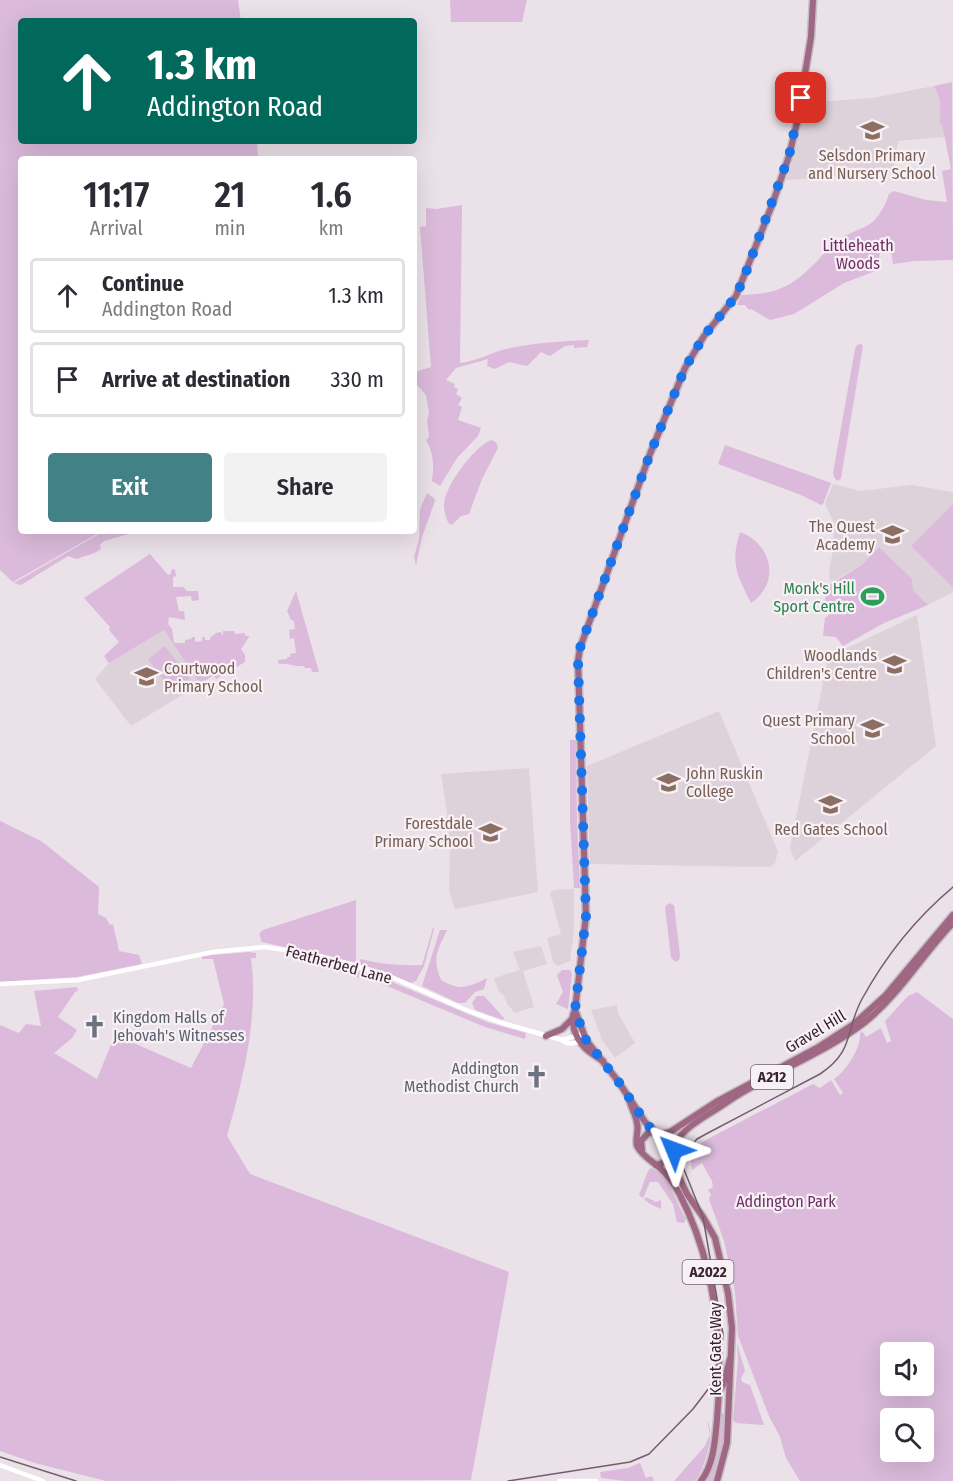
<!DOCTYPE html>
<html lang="en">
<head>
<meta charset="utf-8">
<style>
  :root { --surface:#fff; --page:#f2f2f3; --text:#2b2b33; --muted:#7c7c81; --line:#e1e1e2; --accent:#428286 }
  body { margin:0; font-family:"Fira Sans Condensed",sans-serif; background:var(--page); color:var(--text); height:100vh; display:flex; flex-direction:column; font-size:22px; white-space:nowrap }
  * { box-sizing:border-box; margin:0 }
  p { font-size:20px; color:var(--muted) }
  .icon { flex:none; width:33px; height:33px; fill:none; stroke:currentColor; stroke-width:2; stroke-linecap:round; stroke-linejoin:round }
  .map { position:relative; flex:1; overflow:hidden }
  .details { position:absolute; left:18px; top:156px; width:399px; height:378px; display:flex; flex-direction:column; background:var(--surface); border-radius:6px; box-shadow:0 6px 24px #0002 }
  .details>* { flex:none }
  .top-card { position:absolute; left:18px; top:18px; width:399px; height:126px; border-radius:6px; box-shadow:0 6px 24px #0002; background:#00695c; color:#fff; overflow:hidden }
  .buttons { position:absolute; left:880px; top:1342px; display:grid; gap:12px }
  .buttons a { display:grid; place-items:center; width:54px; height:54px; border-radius:6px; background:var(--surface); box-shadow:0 6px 24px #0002; font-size:30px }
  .pin { position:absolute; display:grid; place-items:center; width:51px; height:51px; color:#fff; margin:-26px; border-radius:12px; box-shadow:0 3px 9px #0006 }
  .me { position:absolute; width:66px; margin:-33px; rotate:314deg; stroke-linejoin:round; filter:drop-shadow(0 0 4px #0008) }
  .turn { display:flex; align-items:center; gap:21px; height:126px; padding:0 30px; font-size:27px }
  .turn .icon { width:78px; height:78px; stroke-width:2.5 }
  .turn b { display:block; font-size:42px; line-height:51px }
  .eta { display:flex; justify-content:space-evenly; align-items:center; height:102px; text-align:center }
  .eta b { font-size:36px; font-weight:600; line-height:42px }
  .primary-button { display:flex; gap:12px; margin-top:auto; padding:12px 30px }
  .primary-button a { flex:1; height:69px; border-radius:6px; background:var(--accent); color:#fff; font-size:24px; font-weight:600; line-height:69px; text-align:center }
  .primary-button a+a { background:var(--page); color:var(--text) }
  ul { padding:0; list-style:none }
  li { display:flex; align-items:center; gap:18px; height:75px; margin:0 12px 9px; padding:0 18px; border:3px solid var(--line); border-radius:6px }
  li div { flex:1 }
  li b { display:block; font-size:22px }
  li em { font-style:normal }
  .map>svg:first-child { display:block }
</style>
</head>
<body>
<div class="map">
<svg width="953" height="1481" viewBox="0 0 953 1481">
  <rect width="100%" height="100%" fill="#ebe1e8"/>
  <!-- built -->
  <g fill="#ded2da">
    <polygon points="934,86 940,100 940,123 942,124 945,137 898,141 893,172 786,180 794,157 806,103 872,98"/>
    <polygon points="833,484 860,491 912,485 953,492 953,592 928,605 913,590 879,547 862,565 832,582 829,577 830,565 832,556 834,524 825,503"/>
    <polygon points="917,615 936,746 795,861 790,848 828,657"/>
    <polygon points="164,630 200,684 131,726 95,679 109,663"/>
    <polygon points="719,711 778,852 775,863 770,867 590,864 587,766"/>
    <polygon points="529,768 538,892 455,909 449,891 450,850 447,813 441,774"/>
    <polygon points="574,889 574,929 570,961 558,966 553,962 547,938 561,934 550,893 554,890"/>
    <polygon points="541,946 547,964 523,971 534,1007 515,1013 507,1004 504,996 499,992 494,978 520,970 513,952"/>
    <polygon points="617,1005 618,1013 635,1043 615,1058 602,1040 591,1010"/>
  </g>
  <!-- green -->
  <g fill="#dbbadb" fill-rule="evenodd">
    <polygon points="0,0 238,0 241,21 21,21 21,141 257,141 258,159 21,159 21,531 102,531 13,582 0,570"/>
    <polygon points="450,0 527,0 522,22 451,22"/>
    <path d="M952 82 953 260 914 261 893 264 889 239 881 241 878 270 844 283 794 314 770 320 751 309 749 310 745 305H737L742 295C775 294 790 288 813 265 820 259 825 251 832 245 860 222 874 236 889 194L894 191 926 200 947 202 942 171 951 169 942 124H940V100L934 86Z"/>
    <path d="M462 205 460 363C478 361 494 351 510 348 536 343 562 341 589 340L587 347 574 348V345L565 346 550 356 541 352 527 366 509 362 495 369 487 366 488 359 456 368 446 380 455 384 454 387 458 389 456 394 462 398 458 405 462 407 458 420 481 428 478 436 457 458 440 486 432 481C434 466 434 454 426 440L429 437 427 421 429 413 426 395 417 385 415 372 431 367 420 227 426 226V208L436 209Z"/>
    <polygon points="861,344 863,346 841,478 838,481 835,479 833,473 855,349 857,345"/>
    <path d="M491 440 496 442 498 448 482 479 469 514 461 516 452 525 449 524C446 518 444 512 444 505 444 487 474 447 491 440Z"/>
    <polygon points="725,445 831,483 823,504 821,505 801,495 718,464"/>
    <polygon points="427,493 434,498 435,501 422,537 416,565 414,557 419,539 420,509"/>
    <polygon points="953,504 953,587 911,546"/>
    <path d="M104 531H139L104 541 100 545 101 549C93 555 86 555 77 559L68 556 21 585 14 583Z"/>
    <path d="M740 532C772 544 781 583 751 603 737 575 730 563 740 532Z"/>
    <polygon points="879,547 912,579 913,590 928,605 884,623 843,646 836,637 823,636 825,618 828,616 829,612 825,608 826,587 862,565"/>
    <polygon points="150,554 168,575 171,574 171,570 175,569 176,576 173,577 173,587 183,587 187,591 198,591 199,600 192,601 191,596 176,597 179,611 184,611 185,620 169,617 168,624 172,629 174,643 185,643 185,640 191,639 192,637 195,637 195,642 202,641 202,637 205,637 205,640 210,640 210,638 216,633 221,632 223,636 223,631 234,631 235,634 245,633 245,636 249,636 249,637 241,649 245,655 245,662 216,679 214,675 200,684 164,630 109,663 104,656 119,642 109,630 110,627 84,598"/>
    <path d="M296 591 319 672H312L311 668H305L304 666C294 667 289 663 279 664L278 660 287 659V657H290V654L296 653 294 638 290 639 289 630 295 629 294 621 291 620 287 611Z"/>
    <polygon points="165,646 190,678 172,692 148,659"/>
    <polygon points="570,740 576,740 577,821 580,888 574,888 570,821"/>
    <polygon points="0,821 41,841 99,887 98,914 106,918 110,925 113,924 119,951 139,955 142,964 77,977 0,982"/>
    <polygon points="356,900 356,963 262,942 259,934 263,930"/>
    <polygon points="669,903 674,905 680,955 679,960 676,962 671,958 665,907"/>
    <path d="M433 928 434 929 424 966 416 981 411 983 359 964 360 959C381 964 400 966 422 965Z"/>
    <path d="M440 930H447C437 952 432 957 441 980 460 991 467 988 487 978L484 989 475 992 465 1003H458L422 986Z"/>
    <path d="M249 952 256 953V958H251C259 1018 243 1078 227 1136L250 1174 509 1272 471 1480 106 1481 35 1463 0 1451V1025L19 1033 26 1024 41 1026 34 991 77 987 78 991 75 992 58 1017 77 1030 72 1038 54 1053 97 1079 115 1035 191 1068 224 1004 213 959H202V956Z"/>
    <polygon points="311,957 385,979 487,1022 526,1033 525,1039 485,1027 382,984 310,964 308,961"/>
    <polygon points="562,970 570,970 572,974 568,1009 556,1004 563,992 557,975"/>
    <path d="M917 992 953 1019V1481H800L786 1458 780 1437 769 1416 738 1336 735 1292 724 1241 709 1199 711 1194 708 1190 713 1187 712 1181 702 1163 692 1170C689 1157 693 1149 704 1141L813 1084 820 1088 831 1080 840 1095 843 1093 834 1079C847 1070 861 1048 860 1033L862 1031 866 1037 881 1028 887 1043 891 1041 885 1021 908 996ZM891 1353H924V1386H891ZM891 1419H924V1452H891Z"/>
    <polygon points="477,996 484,996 504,1018 503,1020 475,1010 472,1003"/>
    <path d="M651 1168C671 1178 675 1201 686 1219L684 1223 677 1222 673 1204 658 1182H650L643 1198 645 1199 646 1197 656 1202 661 1200V1209L650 1204 639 1195 648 1171Z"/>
    <polygon points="737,1343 745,1371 741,1378 742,1382 750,1385 764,1425 736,1423 733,1420 738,1359"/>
    <path d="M720 1406 722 1413 726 1414 723 1446 715 1481H705C719 1461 719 1430 720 1406Z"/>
    <path d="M707 1421C716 1432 704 1471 695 1481H674L705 1446 710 1434Z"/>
    <polygon points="640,1463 646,1478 652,1476 654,1481 625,1481 601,1478 600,1472 628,1468"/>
  </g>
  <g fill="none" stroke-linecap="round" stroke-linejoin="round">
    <defs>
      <g id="primary">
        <polyline points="575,1010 586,1040 618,1081 645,1122 656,1132"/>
        <polyline points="546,1036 562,1029 572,1019"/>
        <path d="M603 1061C589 1052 579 1046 574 1029 573 1022 571 1017 575 1010L586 916 578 661 580 648 650 454 685 368 704 336 736 296 772 205 789 156 797 123 811 37 813 0"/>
        <path d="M629 1097C630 1107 636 1114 637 1123 639 1130 635 1139 637 1146 642 1156 652 1161 660 1168 668 1175 674 1184 679 1193 715 1262 724 1343 717 1420 715 1440 714 1464 701 1481"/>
        <polyline points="662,1134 670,1132 716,1102 817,1048 854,1024 886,995 953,915"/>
        <path d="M674 1145C685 1125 709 1115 727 1102 771 1072 822 1055 865 1022 900 994 922 955 953 923"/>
        <polyline points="642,1150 641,1141 648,1133 656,1132 662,1134 671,1140 674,1145 674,1156 679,1177 687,1194 703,1217 715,1238 728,1293 732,1328 727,1443 717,1481"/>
        <polyline points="656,1165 666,1162 674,1156"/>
        <polyline points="719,1392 723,1385 730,1359"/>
      </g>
    </defs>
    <!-- primary casing -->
    <use href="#primary" stroke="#c4bdc1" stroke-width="9"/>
    <!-- tertiary -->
    <g stroke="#fff" stroke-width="4.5">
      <path d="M0 984 78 980 213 952 265 947 312 954 350 964 387 975 466 1010 502 1023 562 1040C568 1046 575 1043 583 1041"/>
      <polyline points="562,1040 583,1034"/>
      <polyline points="0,1465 43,1481"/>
      <polyline points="559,1481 596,1481"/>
    </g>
    <!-- primary -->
    <use href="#primary" stroke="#9f6783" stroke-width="6"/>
    <!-- tram -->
    <g stroke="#765c6a" stroke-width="1.5">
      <polyline points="0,1457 76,1481"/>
      <path d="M508 1481 630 1462 649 1454 693 1409 709 1388 721 1359 723 1334 703 1217 683 1167 687 1150 697 1139 706 1134 820 1074C855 1051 845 1030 862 999 885 957 916 918 953 887"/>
    </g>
  </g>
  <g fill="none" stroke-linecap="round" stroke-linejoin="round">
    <!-- route -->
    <polyline stroke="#1a73e8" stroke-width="10" stroke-dasharray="0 18" points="674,1150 674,1145 671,1140 648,1126 618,1081 586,1040 575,1010 586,916 578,661 580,648 650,454 685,368 704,336 736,296 745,275 789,156 801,98"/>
  </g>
  <!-- icons -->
  <defs>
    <symbol id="school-bare" viewBox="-9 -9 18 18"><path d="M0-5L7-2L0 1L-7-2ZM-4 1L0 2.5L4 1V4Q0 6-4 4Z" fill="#8d6e63" stroke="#f7f1f6" stroke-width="2.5" paint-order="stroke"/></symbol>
    <symbol id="stadium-bare" viewBox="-9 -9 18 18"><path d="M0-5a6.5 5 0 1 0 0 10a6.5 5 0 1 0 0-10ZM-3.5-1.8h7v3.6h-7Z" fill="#2e9e5b" stroke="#f7f1f6" stroke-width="2.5" paint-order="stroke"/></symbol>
    <symbol id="university-bare" viewBox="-9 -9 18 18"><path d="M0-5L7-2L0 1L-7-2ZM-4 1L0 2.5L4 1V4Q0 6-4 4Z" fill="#8d6e63" stroke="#f7f1f6" stroke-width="2.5" paint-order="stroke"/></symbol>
    <symbol id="church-bare" viewBox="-9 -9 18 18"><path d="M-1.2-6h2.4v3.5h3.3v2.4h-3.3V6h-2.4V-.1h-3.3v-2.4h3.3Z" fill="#6b7280" stroke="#f7f1f6" stroke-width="2.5" paint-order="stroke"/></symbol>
  </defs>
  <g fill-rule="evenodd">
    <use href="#school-bare" x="856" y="114" width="33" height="33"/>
    <use href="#school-bare" x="876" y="518" width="33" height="33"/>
    <use href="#stadium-bare" x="856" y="580" width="33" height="33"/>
    <use href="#school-bare" x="878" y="648" width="33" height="33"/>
    <use href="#school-bare" x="130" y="660" width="33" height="33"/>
    <use href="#school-bare" x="856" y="712" width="33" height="33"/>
    <use href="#university-bare" x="652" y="766" width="33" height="33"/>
    <use href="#school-bare" x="814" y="788" width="33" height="33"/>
    <use href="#school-bare" x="474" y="816" width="33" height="33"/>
    <use href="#church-bare" x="78" y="1010" width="33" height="33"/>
    <use href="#church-bare" x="520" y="1060" width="33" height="33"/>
  </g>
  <g text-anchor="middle" stroke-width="4.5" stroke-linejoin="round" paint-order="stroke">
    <!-- shield labels -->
    <g fill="#f7f1f6" stroke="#73606b" stroke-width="1.5">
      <rect x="751" y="1065" width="42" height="24" rx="4.5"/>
      <rect x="682.5" y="1260" width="51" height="24" rx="4.5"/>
    </g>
    <g font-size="15" font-weight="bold" fill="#3b222f">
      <text x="772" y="1082">A212</text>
      <text x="708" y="1277">A2022</text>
    </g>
    <!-- education labels -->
    <g font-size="16" fill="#785e54" stroke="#f7f1f6" text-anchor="end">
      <text x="872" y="161" text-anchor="middle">Selsdon Primary<tspan x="872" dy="18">and Nursery School</tspan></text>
      <text x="875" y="532">The Quest<tspan x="875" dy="18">Academy</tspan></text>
      <text x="877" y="661">Woodlands<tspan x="877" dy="18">Children's Centre</tspan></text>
      <text x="164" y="674" text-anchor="start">Courtwood<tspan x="164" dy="18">Primary School</tspan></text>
      <text x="855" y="726">Quest Primary<tspan x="855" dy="18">School</tspan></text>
      <text x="686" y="779" text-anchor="start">John Ruskin<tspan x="686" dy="18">College</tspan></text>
      <text x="473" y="829">Forestdale<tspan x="473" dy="18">Primary School</tspan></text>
      <text x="831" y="835" text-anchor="middle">Red Gates School</text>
    </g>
    <!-- park labels -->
    <g font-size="16" fill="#702e67" stroke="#f7f1f6">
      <text x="858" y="251">Littleheath<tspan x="858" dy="18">Woods</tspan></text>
      <text x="786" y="1207">Addington Park</text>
    </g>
    <!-- leisure labels -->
    <g font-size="16" fill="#27864d" stroke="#f7f1f6" text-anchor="end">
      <text x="855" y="594">Monk's Hill<tspan x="855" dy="18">Sport Centre</tspan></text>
    </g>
    <!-- street labels -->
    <g font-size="16" fill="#3b222f" stroke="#f7f1f6">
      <text transform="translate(339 964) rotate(15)" y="6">Featherbed Lane</text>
      <text transform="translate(815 1031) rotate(-31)" y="6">Gravel Hill</text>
      <text transform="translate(715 1349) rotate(-90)" y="6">Kent Gate Way</text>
    </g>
    <!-- worship labels -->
    <g font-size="16" fill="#5b616d" stroke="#f7f1f6" text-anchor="start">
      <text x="113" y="1023">Kingdom Halls of<tspan x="113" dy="18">Jehovah's Witnesses</tspan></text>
      <text x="519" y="1074" text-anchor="end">Addington<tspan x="519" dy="18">Methodist Church</tspan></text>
    </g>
  </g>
</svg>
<div class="buttons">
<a><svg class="icon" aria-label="sound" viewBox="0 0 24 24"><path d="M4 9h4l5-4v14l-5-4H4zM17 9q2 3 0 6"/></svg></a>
<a><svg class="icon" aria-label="search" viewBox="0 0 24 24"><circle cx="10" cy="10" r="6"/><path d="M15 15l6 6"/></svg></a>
</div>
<div class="pin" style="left:801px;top:98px;background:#d93025"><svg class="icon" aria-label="arrive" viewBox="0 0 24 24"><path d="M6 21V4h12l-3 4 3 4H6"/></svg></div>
<svg class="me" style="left:674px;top:1150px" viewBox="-20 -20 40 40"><path d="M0-17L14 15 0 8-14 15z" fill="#1a73e8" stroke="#fff" stroke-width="4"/></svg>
<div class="top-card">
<div class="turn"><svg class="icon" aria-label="ahead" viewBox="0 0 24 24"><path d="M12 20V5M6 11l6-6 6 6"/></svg><div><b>1.3 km</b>Addington Road</div></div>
</div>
<section class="details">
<div class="eta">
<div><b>11:17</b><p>Arrival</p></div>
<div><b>21</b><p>min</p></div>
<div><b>1.6</b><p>km</p></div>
</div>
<ul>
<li><svg class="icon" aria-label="ahead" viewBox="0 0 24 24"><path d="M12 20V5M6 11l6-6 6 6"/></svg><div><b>Continue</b><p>Addington Road</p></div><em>1.3 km</em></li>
<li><svg class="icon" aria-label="arrive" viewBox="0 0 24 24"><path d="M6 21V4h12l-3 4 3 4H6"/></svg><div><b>Arrive at destination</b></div><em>330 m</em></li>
</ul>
<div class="primary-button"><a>Exit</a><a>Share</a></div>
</section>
</div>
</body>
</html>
